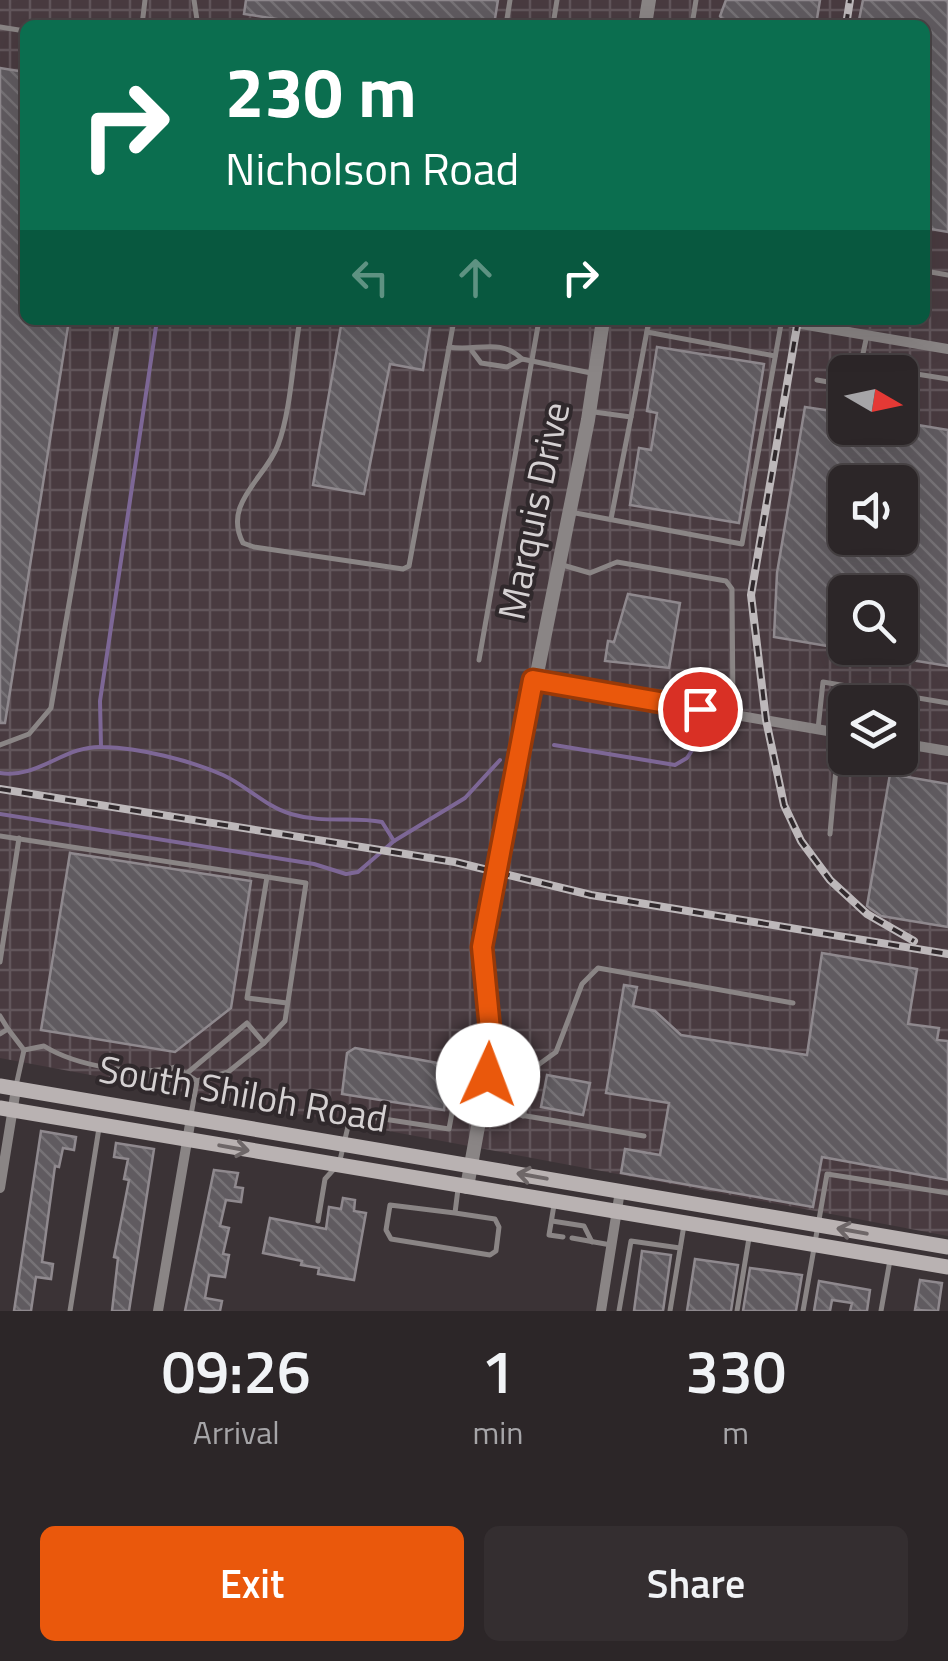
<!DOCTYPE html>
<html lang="en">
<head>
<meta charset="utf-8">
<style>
  :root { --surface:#2c2628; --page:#342e30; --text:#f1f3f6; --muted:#a6a5a8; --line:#484345; --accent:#ea580c }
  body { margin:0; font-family:"Titillium Web",sans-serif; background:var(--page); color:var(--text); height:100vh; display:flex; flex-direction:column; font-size:38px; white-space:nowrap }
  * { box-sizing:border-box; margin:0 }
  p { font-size:32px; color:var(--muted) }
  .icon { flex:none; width:55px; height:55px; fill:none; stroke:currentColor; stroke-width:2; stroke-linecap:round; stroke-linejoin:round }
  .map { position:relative; height:1311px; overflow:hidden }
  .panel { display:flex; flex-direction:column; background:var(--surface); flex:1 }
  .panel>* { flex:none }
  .guide { position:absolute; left:20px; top:20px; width:910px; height:305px; border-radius:15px; box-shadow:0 10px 40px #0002,0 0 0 2px var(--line); background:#0b6e4f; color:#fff; overflow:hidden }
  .needle { width:65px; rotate:99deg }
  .controls { position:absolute; left:828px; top:355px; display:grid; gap:20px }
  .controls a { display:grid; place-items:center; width:90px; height:90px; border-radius:15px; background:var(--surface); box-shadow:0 10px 40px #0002,0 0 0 2px var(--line); font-size:50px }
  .pin { position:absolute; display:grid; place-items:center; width:85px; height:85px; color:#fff; margin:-42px; border:5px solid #fff; border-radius:50%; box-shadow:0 2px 10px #0007 }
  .me { position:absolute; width:110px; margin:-55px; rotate:2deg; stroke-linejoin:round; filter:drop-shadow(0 0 8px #0008) }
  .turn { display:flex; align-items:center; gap:35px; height:210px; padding:0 40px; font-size:45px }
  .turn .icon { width:130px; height:130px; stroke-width:2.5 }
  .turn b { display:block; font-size:70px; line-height:85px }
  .lanes { display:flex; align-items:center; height:95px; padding:0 40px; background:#0003; justify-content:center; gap:50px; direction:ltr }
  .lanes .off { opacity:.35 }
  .eta { display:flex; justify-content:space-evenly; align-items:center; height:170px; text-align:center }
  .eta b { font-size:60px; font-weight:600; line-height:70px }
  .button { display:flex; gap:20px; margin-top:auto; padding:20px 40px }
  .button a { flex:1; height:115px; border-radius:15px; background:var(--accent); color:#fff; font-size:40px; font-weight:600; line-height:115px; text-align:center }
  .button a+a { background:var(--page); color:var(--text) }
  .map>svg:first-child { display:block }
</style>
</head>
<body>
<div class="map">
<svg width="948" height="1311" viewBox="0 0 948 1311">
  <defs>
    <pattern id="industrial-grid" width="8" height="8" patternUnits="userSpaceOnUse" patternTransform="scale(2.5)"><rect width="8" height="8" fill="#493b40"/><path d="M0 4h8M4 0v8" fill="none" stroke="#62565b"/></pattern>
    <pattern id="building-back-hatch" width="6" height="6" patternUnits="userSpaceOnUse" patternTransform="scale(2.5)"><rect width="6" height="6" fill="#605b60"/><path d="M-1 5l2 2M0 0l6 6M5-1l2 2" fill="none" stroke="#767276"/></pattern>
  </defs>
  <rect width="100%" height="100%" fill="#3b3336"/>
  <!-- industrial -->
  <path fill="url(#industrial-grid)" fill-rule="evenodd" d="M0 0H948V1236L0 1058ZM25 25H925V320H25ZM845 372H900V428H845ZM845 482H900V538H845ZM845 592H900V648H845ZM845 702H900V758H845Z"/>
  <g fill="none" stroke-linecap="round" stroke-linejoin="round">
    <!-- stream -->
    <g stroke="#7d6796" stroke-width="4">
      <polyline points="554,745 675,765 687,758 702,735"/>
      <polyline points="101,747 100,701 157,320"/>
      <path d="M0 773C39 779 64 745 103 747 140 748 189 760 223 775 247 786 266 807 291 814 324 824 352 816 382 822L394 841"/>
      <polyline points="0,814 314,864 346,874 358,872 394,841 465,798 500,760"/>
    </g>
  </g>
  <!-- building -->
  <g fill="url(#building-back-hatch)" stroke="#8f898e" stroke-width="2.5" fill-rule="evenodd">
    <polygon points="246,0 498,0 494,25 315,25 244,14"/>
    <polygon points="726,0 820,0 816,25 726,25 720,16"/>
    <polygon points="863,0 948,0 948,232 925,228 925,25 858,25"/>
    <polygon points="0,68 25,72 25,320 69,320 5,723 0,723"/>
    <polygon points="342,320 431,322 423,370 390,364 364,494 313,485"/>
    <polygon points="657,347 764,364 739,523 630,505 639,448 651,450 657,413 647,411"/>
    <path d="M805 407 845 413V428H900V422L948 430V666L867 653V648H900V592H845V649L774 637 777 573ZM845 482H900V538H845Z"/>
    <polygon points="628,594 680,603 669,668 605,661 608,641 614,642"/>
    <polygon points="890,774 948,784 948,927 881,916 867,906"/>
    <polygon points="70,853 251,881 231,1008 175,1052 41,1030"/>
    <polygon points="822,953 917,969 908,1024 939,1028 937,1040 948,1041 948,1180 822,1157 813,1207 621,1173 625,1149 660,1155 669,1103 606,1093 624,985 637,987 633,1006 655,1011 681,1035 807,1055"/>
    <polygon points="355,1048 443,1064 449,1073 444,1110 342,1094 347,1053"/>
    <polygon points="547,1075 590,1083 583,1115 541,1107"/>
    <polygon points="41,1131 76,1137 74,1150 63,1148 59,1167 55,1166 42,1262 53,1264 51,1279 36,1277 31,1311 14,1311"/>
    <polygon points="116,1143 154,1149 129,1311 112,1311 118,1258 114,1257 129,1180 124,1179 128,1159 114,1157"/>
    <polygon points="214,1170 238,1173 235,1187 243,1188 241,1202 226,1200 220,1226 229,1228 223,1254 229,1255 225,1277 209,1275 205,1298 222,1301 220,1311 185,1311"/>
    <polygon points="343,1198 355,1200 354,1211 366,1213 354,1280 318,1274 319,1268 301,1265 302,1261 263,1253 270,1218 326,1229 329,1207 341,1209"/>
    <polygon points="642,1251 671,1255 663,1311 634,1311"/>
    <polygon points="695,1259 738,1265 731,1311 687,1311"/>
    <polygon points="750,1268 802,1275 796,1311 743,1311"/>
    <polygon points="920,1280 942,1283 938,1311 915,1310"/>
    <polygon points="819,1281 870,1290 867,1311 850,1311 852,1303 832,1300 830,1311 814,1311"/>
  </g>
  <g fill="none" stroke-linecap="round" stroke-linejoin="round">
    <!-- service -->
    <g stroke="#8a8585" stroke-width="5">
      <polyline points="194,0 197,20 206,25"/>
      <polyline points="142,25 145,0"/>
      <polyline points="506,25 510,0"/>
      <polyline points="553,25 557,0"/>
      <polyline points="692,25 696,0"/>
      <polyline points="0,27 25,31"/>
      <polyline points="925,271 948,275"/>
      <path d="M300 320C293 357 291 411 278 445 266 478 222 503 243 543L254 547 403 569 409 566 454 320"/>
      <polyline points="647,332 775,356"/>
      <path d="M449 347C476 352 500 337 522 359"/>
      <polyline points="472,351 481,363 507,367 522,359 591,373"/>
      <polyline points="860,365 948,379"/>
      <polyline points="859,372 867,335"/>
      <polyline points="817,380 845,385"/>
      <polyline points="594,412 631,417 649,320"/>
      <polyline points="570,512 742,544 781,324"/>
      <polyline points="611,519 631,417"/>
      <polyline points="559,564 590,573 617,562 726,581 732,589 733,712"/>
      <polyline points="479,660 539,320"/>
      <polyline points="818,729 823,682 948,703"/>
      <polyline points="0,745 29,734 51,708 118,320"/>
      <polyline points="830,834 839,736"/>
      <polyline points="0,836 306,883 285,1021 264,1043"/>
      <polyline points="267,877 247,998 287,1003"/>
      <polyline points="0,962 19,838"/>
      <polyline points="0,1016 8,1029"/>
      <path d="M0 1034 8 1029 24 1050 44 1046C76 1066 139 1077 176 1067L197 1081 191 1115"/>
      <polyline points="186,1074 247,1023 264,1043 228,1072 197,1081"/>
      <polyline points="16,1086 24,1050"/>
      <polyline points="485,1109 644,1136"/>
      <polyline points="523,1116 538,1065 556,1052 582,984 598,968 793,1003"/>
      <polyline points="340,1160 351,1114 449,1129 460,1069 485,1074"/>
      <polyline points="554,1205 549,1235 563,1237"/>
      <polyline points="455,1213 495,1219 499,1227 496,1251 490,1255 391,1239 386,1230 390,1205 455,1213 458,1189"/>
      <polyline points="318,1221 325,1179 334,1169"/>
      <polyline points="552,1221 584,1226 592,1242"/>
      <polyline points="572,1238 611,1245"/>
      <polyline points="70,1311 99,1128"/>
      <polyline points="619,1311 631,1241 680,1248"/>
      <polyline points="670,1311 684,1225"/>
      <polyline points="737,1311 749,1238"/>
      <polyline points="803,1311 827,1174 948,1193"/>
      <polyline points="881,1311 890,1260"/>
    </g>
    <!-- minor -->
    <g stroke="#8a8585" stroke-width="10">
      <polyline points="778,320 948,349"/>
      <polyline points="533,680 845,734"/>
      <polyline points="900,743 948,751"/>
      <polyline points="0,1188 16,1089"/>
      <polyline points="158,1311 191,1118"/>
      <polyline points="601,1311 620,1191"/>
    </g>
    <!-- tertiary -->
    <g stroke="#8a8585" stroke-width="14">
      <polyline points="645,25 649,0"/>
      <polyline points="467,1187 492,1050 482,947 588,420 603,320"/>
    </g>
    <!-- secondary -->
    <g stroke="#b9b2b2" stroke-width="15">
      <polyline points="0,1086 948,1247"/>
      <polyline points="0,1108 948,1267"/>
    </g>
    <defs>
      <g id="rail">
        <polyline points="846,25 850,0"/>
        <polyline points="798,320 751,595 766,720 784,805 801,841 830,880 867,914 914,941"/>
        <polyline points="0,789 455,862 591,895 948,954"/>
      </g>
    </defs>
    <!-- rail casing -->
    <use href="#rail" stroke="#bdb8ba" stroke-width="8"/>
    <!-- rail -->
    <use href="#rail" stroke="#30292c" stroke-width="4" stroke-dasharray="11" stroke-linecap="butt"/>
  </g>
  <!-- one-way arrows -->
  <defs><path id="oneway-shaft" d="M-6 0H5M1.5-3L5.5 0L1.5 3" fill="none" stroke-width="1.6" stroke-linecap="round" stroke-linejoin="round" transform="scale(2.5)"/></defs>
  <g stroke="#6e6768">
    <use href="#oneway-shaft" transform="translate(234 1148) rotate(10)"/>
    <use href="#oneway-shaft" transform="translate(532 1176) rotate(-170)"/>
    <use href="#oneway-shaft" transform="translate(852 1231) rotate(-170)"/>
  </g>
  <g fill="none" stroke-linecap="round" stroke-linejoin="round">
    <defs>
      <polyline id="route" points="488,1075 492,1050 482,947 533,680 700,709"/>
    </defs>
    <!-- route casing -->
    <use href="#route" stroke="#983908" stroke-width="25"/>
    <!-- route -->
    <use href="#route" stroke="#ea580c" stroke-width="18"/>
  </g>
  <g text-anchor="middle" stroke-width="8" stroke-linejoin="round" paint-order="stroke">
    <!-- street labels -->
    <g font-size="38" fill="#d5d1d2" stroke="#30292c">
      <text transform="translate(534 511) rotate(-78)" y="13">Marquis Drive</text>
      <text transform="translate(243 1094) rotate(10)" y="13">South Shiloh Road</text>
    </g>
  </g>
</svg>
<div class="controls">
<a><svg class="needle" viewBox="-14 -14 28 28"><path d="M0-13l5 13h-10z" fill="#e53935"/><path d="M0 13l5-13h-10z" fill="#a6a5a8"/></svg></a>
<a><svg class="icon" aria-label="sound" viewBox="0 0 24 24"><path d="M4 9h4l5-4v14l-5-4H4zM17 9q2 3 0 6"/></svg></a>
<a><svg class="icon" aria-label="search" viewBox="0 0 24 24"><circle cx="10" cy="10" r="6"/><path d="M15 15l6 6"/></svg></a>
<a><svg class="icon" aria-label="layers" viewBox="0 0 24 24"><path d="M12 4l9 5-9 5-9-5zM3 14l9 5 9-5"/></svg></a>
</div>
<div class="pin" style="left:700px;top:709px;background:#d93025"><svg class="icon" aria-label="arrive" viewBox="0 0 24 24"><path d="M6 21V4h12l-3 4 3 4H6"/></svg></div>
<svg class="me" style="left:488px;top:1075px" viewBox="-20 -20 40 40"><circle r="19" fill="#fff"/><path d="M0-13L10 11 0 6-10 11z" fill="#ea580c"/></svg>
<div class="guide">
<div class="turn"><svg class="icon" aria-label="right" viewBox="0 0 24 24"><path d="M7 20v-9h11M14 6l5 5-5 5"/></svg><div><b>230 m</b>Nicholson Road</div></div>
<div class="lanes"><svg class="icon off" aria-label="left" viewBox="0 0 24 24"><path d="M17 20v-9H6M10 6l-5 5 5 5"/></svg><svg class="icon off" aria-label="ahead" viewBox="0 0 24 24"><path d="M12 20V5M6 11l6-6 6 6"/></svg><svg class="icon" aria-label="right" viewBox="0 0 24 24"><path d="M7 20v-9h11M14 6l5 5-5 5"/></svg></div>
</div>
</div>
<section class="panel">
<div class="eta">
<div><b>09:26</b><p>Arrival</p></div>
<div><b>1</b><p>min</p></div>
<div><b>330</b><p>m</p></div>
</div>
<div class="button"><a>Exit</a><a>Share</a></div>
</section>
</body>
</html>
